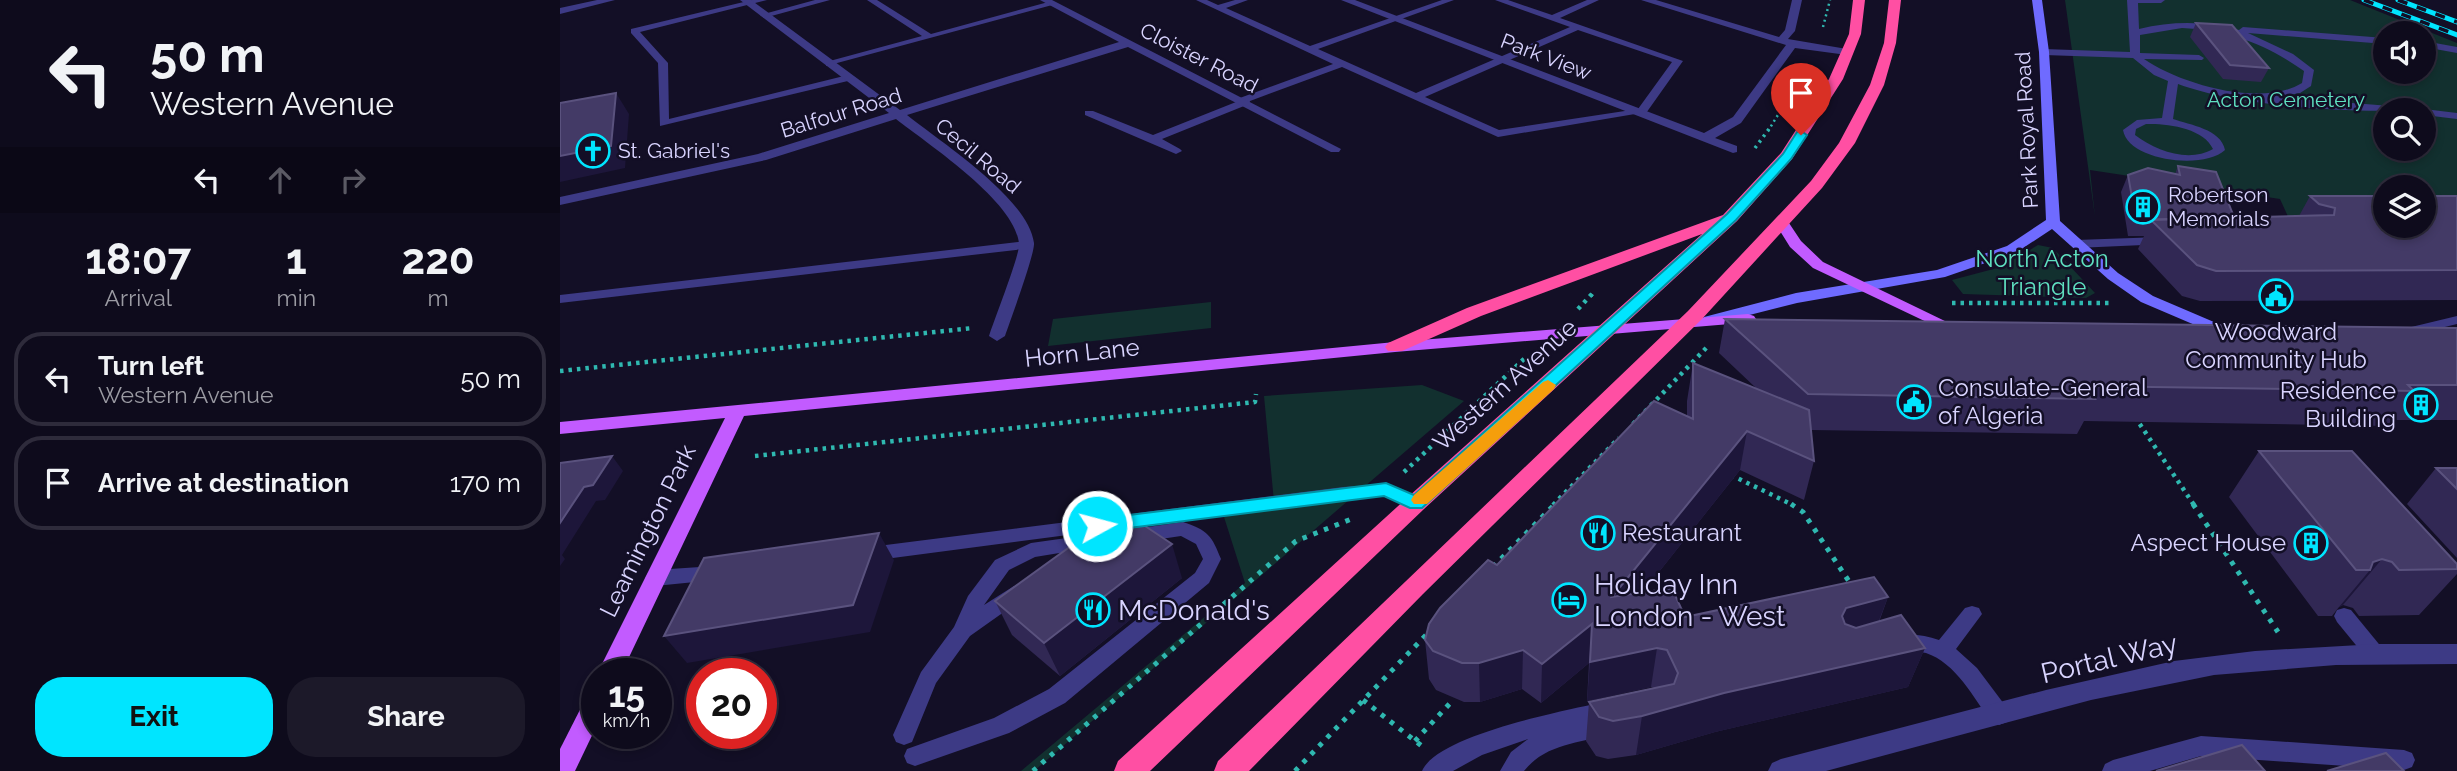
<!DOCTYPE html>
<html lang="en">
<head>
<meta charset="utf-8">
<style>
  :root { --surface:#0e0b1c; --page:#1c1929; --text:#f1f3f6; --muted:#9b9ba3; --line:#2e2b3b; --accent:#00e5ff }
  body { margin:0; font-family:Raleway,sans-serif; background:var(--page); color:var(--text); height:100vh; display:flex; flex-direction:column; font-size:26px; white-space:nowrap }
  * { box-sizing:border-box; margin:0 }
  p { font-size:23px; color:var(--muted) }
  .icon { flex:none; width:38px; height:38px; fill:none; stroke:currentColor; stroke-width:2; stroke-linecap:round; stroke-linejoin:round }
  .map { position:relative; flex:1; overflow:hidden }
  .drawer { display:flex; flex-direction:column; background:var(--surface); width:560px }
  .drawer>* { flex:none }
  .hud { background:#0e0b1c; color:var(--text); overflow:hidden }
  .controls { position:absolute; left:1813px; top:21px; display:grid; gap:14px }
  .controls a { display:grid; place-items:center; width:63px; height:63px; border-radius:50%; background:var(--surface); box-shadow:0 4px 10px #0003,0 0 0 2px var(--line); font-size:35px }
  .speed { position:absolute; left:21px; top:658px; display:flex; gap:14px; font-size:35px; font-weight:700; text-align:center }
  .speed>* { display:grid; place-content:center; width:91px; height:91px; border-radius:50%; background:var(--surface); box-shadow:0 4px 10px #0003,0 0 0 2px var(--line); line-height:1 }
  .speed small { font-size:18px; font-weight:400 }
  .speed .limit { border:10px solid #d22; background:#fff; color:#111 }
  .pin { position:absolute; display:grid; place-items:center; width:60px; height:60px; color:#fff; margin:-72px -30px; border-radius:50% 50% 50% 0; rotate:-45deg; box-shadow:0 0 7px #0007 }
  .pin .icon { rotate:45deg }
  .me { position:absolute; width:77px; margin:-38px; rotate:83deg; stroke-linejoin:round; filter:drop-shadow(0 0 5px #0008) }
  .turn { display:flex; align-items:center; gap:24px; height:147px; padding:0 35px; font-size:32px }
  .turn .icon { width:91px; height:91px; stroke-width:2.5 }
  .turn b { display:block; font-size:49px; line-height:60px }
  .lanes { display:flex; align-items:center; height:66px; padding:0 35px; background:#0003; justify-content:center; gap:35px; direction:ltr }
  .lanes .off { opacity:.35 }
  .eta { display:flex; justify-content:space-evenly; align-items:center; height:119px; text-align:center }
  .eta b { font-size:42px; font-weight:700; line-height:49px }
  .cta { display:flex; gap:14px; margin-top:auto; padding:14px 35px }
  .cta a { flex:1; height:80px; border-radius:28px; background:var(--accent); color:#111; font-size:28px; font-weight:700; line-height:80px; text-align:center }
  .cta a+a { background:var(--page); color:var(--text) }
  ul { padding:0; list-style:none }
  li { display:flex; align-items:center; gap:21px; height:94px; margin:0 14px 10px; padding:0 21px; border:4px solid var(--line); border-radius:28px }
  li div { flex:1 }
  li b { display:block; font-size:26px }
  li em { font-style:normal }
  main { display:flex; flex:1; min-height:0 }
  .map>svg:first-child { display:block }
</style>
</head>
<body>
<main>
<section class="drawer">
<div class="hud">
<div class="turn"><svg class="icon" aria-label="left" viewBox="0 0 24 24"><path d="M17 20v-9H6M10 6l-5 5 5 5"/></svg><div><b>50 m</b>Western Avenue</div></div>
<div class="lanes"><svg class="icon" aria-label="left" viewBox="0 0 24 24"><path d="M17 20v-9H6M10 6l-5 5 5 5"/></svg><svg class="icon off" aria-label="ahead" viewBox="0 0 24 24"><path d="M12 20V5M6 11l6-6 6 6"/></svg><svg class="icon off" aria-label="right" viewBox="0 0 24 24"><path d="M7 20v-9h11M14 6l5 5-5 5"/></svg></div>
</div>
<div class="eta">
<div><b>18:07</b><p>Arrival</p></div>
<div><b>1</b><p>min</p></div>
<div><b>220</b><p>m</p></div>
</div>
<ul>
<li><svg class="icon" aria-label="left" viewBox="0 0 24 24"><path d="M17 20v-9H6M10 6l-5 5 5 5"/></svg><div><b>Turn left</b><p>Western Avenue</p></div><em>50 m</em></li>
<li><svg class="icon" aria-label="arrive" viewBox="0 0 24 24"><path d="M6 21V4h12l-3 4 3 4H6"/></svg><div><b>Arrive at destination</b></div><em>170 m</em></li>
</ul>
<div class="cta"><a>Exit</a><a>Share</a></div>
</section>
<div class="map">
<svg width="1897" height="771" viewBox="0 0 1897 771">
  <rect width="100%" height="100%" fill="#130f26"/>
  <!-- green -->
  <g fill="#12302f" fill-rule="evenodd">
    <path d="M1505 0H1790L1897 43V219L1864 220V187H1825V220L1731 223 1720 199 1530 170 1535 217ZM1825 33H1864V72H1825ZM1825 110H1864V149H1825Z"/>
    <polygon points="1478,245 1493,248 1535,293 1526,298 1403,294 1392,280 1441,267"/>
    <polygon points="651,302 651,328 488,346 493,319"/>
    <polygon points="862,385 904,401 474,771 461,771 685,583 664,517 714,502 704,396"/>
  </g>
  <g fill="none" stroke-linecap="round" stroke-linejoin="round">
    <!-- path-far3 -->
    <g stroke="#2fb8b0" stroke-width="2.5" stroke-dasharray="2 3.5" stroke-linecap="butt">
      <polyline points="1263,27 1270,0"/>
      <polyline points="1208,131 1247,68"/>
    </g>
    <!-- path-far2 -->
    <g stroke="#2fb8b0" stroke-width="3.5" stroke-dasharray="2.5 4.5" stroke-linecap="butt">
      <polyline points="1195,148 1209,129"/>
      <polyline points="1031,296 1033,293"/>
    </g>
    <!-- path-far1 -->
    <g stroke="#2fb8b0" stroke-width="4.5" stroke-dasharray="3.5 5" stroke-linecap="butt">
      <polyline points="1392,303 1551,303"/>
      <polyline points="1018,309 1032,294"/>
      <polyline points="0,371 413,328"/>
      <polyline points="1575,417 1634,505"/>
      <polyline points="1073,424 1149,345"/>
      <polyline points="195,456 695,402 696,394"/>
      <polyline points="844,472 965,358"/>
      <polyline points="1171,475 1233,505"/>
      <polyline points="993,505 1059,438"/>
    </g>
    <!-- path -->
    <g stroke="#2fb8b0" stroke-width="5" stroke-dasharray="4.5 7" stroke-linecap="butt">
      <polyline points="1231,504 1243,512 1292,586"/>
      <polyline points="1633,504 1718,632"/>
      <polyline points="933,567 995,504"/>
      <polyline points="803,700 863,747"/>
      <polyline points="855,741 894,699"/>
      <polyline points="473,771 736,541 794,518"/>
      <polyline points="735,771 868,633"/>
    </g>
    <!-- lane -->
    <g fill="#3d3a85" fill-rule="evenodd">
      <polygon points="192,0 207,0 80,32 108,63 109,119 288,75 293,78 292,80 100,126 98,63 71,33 71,29"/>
      <polygon points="255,0 270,0 204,18 200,15"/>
      <polygon points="307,0 317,0 371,34 492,1 496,4 266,66 266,62 362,36"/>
      <path d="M636 0H647L658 5 675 0H688L666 8 750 46 882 0H894L758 49 856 93 1010 27 935 0H948L992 15 1027 0H1039L1000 18 1123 61 1084 116 1075 114 938 137 782 67 690 101 689 104 602 139 620 149 622 151 616 154 525 115V111H533L593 135 676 102 677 99 773 64ZM1018 30 1112 62 1078 109 939 130 865 97Z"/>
      <path d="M1567 0H1605L1601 3H1578L1579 29C1613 21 1645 21 1679 30L1683 27 1825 38V44L1688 33 1733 54 1754 70 1751 86 1740 93 1717 97 1843 107 1848 110C1788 113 1677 106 1618 84L1613 119C1630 125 1661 129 1665 150 1644 170 1568 161 1563 130L1577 120 1602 118 1608 81 1594 75 1573 58 1484 55 1479 52 1484 49 1570 52ZM1622 28C1668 30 1706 44 1744 71L1742 83C1702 108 1620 84 1584 59L1642 60 1644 58 1639 55 1580 53V35ZM1586 124C1606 123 1644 128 1653 149 1629 163 1596 151 1575 135L1576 129Z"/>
      <polygon points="1864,41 1897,47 1897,53 1864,47"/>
      <polygon points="1864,109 1897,113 1897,119 1864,115 1864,110 1860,110"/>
      <polygon points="1601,237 1606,238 1606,244 1516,248 1509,244 1516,240"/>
      <polygon points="467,241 472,242 472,248 0,303 0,295"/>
      <polygon points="1897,316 1897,324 1848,336 1841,332 1843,329"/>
      <polygon points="826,484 862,498 865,503 862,508 856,510 824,496 783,499 310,561 303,559 301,554 303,549 310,547 783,487"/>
      <path d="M623 522C648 530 652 536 661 559L649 583 505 703 449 733 355 766 347 763 344 756 347 749 434 718 489 689 635 573 643 559 636 544 621 536 574 543 567 541 565 536 567 531 574 529Z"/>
      <polygon points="535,534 542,536 544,541 542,546 475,557 449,570 424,605 454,586 461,588 464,594 461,600 410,636 376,683 352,742 344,745 336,742 333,735 361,672 394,627 408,596 435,560 471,543"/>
      <polygon points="155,566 162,568 165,573 162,578 155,580 95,586 88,583 85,578 88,573 95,570"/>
      <path d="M1412 606 1419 608 1422 614 1396 649 1417 668 1447 708 1450 715 1447 722 1439 725 1431 722C1414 698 1396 663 1366 653 1355 650 1344 653 1333 649L1330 643 1333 637C1348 632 1364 635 1379 640L1405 608Z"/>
      <polygon points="1784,608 1791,610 1823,649 1826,655 1823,661 1816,664 1809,661 1777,622 1774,616 1777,610"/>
      <path d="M1048 701 1056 704 1059 711 1054 718 1057 725 1054 732C1022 744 987 742 964 771H940L951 752 968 739 922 755 893 771H862C878 734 1009 710 1048 701Z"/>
      <polygon points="1641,736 1844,750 1852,753 1855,760 1852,767 1844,770 1641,756 1590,771 1542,771 1545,764 1553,760"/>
    </g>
    <!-- street -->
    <g fill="#3d3a85" fill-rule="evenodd">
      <polygon points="37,0 55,0 0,14 0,8"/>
      <path d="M180 0H191L340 110 559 42 480 0H492L781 149 779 152H771L568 47 347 115C382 143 468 198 474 243 475 254 450 321 445 336L437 341 429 336C434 320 460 255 459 244 456 202 369 145 336 119L206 160 0 205V197L198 154 329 113Z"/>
      <polygon points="781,0 795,0 1144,133 1173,117 1226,45 1081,0 1096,0 1219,37 1225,30 1232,0 1242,0 1235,31 1228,39 1287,49 1292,52 1287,55 1235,48 1181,123 1155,138 1177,146 1177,152 1173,153"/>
      <polygon points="1817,644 1897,644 1897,664 1776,665 1654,675 1531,700 1266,771 1208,771 1212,763 1221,759 1486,690 1614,661 1695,651"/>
    </g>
    <!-- secondary -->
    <polygon fill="#6f6bff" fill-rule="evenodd" points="1472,0 1482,0 1489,52 1500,221 1558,273 1593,296 1668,328 1670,331 1668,334 1656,334 1581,302 1548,279 1492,229 1457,252 1385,277 1237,303 1150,325 1144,323 1142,320 1144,317 1236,293 1377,270 1447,246 1486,220 1479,52"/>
    <!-- primary -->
    <g fill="#c25bff" fill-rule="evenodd">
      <polygon points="1222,219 1227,220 1241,241 1263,262 1389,323 1381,328 1375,326 1253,268 1230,247 1215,223"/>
      <polygon points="1188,314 1194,316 1196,319 1194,322 835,352 184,416 61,674 37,674 165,418 0,434 0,422 835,342"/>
      <polygon points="37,689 37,725 15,771 0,771 0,749 29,692"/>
    </g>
    <!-- highway -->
    <g fill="#ff4fa3" fill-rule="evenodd">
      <polygon points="1293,0 1305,0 1301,34 1283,79 1232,159 1177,221 864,509 590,771 554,771 558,761 848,497 1142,234 921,316 842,351 828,351 825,347 828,343 907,308 1163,215 1221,153 1269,79 1289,34"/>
      <polygon points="1329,0 1341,0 1336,43 1324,85 1295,143 1262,188 1142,319 863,594 689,771 654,771 658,761 1128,311 1251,181 1279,143 1310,85 1324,43"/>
    </g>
    <defs>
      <g id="rail">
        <polyline points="1804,0 1897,35"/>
        <polyline points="1838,0 1897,22"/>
      </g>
    </defs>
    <!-- rail casing -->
    <use href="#rail" stroke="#00e5ff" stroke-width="5"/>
    <!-- rail -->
    <use href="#rail" stroke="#130f26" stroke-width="3.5" stroke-dasharray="10" stroke-linecap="butt"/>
  </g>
  <!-- wall -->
  <g fill="#312854">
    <polygon points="1636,23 1709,68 1701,82 1663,79 1630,37"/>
    <polygon points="1618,166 1674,217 1739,216 1750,196 1897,196 1897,300 1640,301 1622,296 1578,249 1584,236 1568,236 1561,192 1568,175 1615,174"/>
    <polygon points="1165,319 1897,328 1897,420 1832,420 1828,426 1524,421 1517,434 1251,430 1254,461 1244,500 1180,470 1083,592 1125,617 1328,597 1319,622 1365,648 1348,687 1155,732 1076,755 1048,759 1036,756 1026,741 1029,702 1094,688 1091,687 1027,701 1029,663 981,703 962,689 920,702 904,702 876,690 869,679 865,640 937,565 1127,416 1127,401 1133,363 1196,388 1159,353"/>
    <polygon points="1699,451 1897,564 1897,574 1859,615 1799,616 1793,608 1783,605 1779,607 1772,616 1758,616 1669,497"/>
    <polygon points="1876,468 1897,468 1897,558 1847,504"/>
    <polygon points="622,578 500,676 452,635 435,601"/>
  </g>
  <!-- shaded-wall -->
  <g fill="#1d163a">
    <polygon points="56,93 69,114 65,168 0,182 0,156"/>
    <polygon points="1187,431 1180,470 1048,636 1052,597"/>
    <polygon points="52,456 63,471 45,500 36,501 2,555 5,559 0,566 0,523 24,487"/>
    <polygon points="319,533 334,560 310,632 127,663 104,636"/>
    <polygon points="612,544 622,578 500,676 484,643"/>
    <polygon points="1822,559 1783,605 1779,607 1810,570 1813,562"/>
    <polygon points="1328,597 1313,636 1273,648 1282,616 1286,608"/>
    <polygon points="1032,624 1029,663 981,703 982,664"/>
    <polygon points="1097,648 1091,687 1027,701 1030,662"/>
    <polygon points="1365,648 1348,687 1155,732 1076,755 1082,716 1164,693"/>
    <polygon points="963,650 962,689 920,702 919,663"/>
  </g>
  <!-- building -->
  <g fill="#433a66" stroke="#5a527e" stroke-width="2">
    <polygon points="1636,23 1672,25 1709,68 1670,65"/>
    <polygon points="56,93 51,146 0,156 0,103"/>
    <polygon points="1618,166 1656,172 1674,217 1576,220 1568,175 1588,168 1620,175"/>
    <polygon points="1750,196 1825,196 1825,226 1864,226 1864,196 1897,196 1897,270 1656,271 1637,265 1591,220 1774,215 1775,208 1759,204"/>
    <polygon points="1165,319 1897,328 1897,385 1848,385 1854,391 1526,386 1535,399 1248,394"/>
    <polygon points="1133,363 1249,410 1254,461 1187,431 1052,597 1112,588 1125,617 1314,577 1328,597 1286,608 1282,616 1285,624 1296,628 1341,615 1365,648 1164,693 1082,716 1053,721 1039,717 1029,702 1114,684 1118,673 1107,650 1097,648 1030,662 1032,624 982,664 963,650 919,663 902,663 873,651 865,640 869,624 880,608 928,560 937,565 1094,401 1133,419"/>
    <polygon points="1699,451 1792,451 1897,564 1897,569 1839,570 1832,562 1822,559 1813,562 1810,570 1796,570"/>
    <polygon points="52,456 33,485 24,487 0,523 0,463"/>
    <polygon points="1876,468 1897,468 1897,489"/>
    <polygon points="558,512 564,512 612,544 484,643 435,601"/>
    <polygon points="319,533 293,605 104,636 144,558"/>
    <polygon points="1682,745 1705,771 1596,771"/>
    <polygon points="1826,753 1844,771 1767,771"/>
  </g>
  <!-- route -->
  <polygon fill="#00e5ff" stroke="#0095a6" stroke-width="2" points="1241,131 1247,135 1231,159 1176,220 862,508 850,508 824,496 537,532 530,530 527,526 530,521 537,519 826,483 854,495 1167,214 1223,154 1237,132"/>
  <!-- slow -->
  <polygon fill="#f59e0b" points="988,380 996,385 994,389 867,504 854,504 851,500 854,495 983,382"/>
  <!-- icons -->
  <defs>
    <symbol id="church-ring" viewBox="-11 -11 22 22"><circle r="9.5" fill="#130f26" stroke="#00e5ff" stroke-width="1.5"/><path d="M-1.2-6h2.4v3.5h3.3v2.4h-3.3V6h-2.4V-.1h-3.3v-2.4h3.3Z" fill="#00e5ff"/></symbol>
    <symbol id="building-ring" viewBox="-11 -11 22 22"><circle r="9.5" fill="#130f26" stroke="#00e5ff" stroke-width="1.5"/><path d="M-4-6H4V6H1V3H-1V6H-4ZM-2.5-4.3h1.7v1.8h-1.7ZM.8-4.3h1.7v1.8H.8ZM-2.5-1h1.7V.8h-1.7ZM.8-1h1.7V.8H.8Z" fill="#00e5ff"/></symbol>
    <symbol id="civic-ring" viewBox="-11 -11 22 22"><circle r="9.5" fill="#130f26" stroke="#00e5ff" stroke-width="1.5"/><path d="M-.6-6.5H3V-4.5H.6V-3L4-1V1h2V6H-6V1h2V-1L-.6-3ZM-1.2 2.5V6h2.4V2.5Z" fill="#00e5ff"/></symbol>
    <symbol id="restaurant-ring" viewBox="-11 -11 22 22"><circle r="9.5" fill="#130f26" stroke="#00e5ff" stroke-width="1.5"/><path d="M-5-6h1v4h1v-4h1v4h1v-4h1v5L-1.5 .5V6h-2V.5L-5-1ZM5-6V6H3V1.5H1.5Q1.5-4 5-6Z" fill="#00e5ff"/></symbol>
    <symbol id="hotel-ring" viewBox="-11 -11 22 22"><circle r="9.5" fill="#130f26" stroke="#00e5ff" stroke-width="1.5"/><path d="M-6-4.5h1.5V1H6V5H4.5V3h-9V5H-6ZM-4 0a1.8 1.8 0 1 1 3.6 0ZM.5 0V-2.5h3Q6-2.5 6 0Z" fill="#00e5ff"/></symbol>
  </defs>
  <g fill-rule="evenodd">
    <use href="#church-ring" x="14" y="132" width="38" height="38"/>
    <use href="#building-ring" x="1564" y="188" width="38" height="38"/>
    <use href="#civic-ring" x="1697" y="277" width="38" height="38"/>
    <use href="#civic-ring" x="1335" y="383" width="38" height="38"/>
    <use href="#building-ring" x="1842" y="386" width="38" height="38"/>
    <use href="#restaurant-ring" x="1019" y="514" width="38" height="38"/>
    <use href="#building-ring" x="1732" y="524" width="38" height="38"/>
    <use href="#hotel-ring" x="990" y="581" width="38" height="38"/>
    <use href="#restaurant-ring" x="514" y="591" width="38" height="38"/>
  </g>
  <g text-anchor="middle" stroke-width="5" stroke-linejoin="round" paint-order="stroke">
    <!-- far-street labels -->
    <g font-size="21" fill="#d9d4ff" stroke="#130f26">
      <text transform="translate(986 57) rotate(21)" y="7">Park View</text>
      <text transform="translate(639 58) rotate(27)" y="7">Cloister Road</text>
      <text transform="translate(281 113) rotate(-17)" y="7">Balfour Road</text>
      <text transform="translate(1467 130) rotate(-93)" y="7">Park Royal Road</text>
      <text transform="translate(418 156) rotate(40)" y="7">Cecil Road</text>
    </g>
    <!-- far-park labels -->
    <g font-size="21" fill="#5fe0c0" stroke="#130f26">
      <text x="1726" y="107">Acton Cemetery</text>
    </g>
    <!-- far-poi labels -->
    <g font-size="21" fill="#d9d4ff" stroke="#130f26" text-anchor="start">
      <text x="58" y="158">St. Gabriel's</text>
      <text x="1608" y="202">Robertson<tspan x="1608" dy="24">Memorials</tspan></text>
    </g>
    <!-- park labels -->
    <g font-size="24" fill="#5fe0c0" stroke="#130f26">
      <text x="1482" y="267">North Acton<tspan x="1482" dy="28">Triangle</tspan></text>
    </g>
    <!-- poi labels -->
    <g font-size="24" fill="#d9d4ff" stroke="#130f26" text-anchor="start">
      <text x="1716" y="340" text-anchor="middle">Woodward<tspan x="1716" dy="28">Community Hub</tspan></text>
      <text x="1378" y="396">Consulate-General<tspan x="1378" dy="28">of Algeria</tspan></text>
      <text x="1836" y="399" text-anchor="end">Residence<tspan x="1836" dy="28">Building</tspan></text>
      <text x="1062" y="541">Restaurant</text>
      <text x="1726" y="551" text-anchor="end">Aspect House</text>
    </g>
    <!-- street labels -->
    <g font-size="24" fill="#d9d4ff" stroke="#130f26">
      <text transform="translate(522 353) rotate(-6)" y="8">Horn Lane</text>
      <text transform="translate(945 385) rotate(-42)" y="8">Western Avenue</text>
      <text transform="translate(88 531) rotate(-64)" y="8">Leamington Park</text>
    </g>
    <!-- near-poi labels -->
    <g font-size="28" fill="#d9d4ff" stroke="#130f26" text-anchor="start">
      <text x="1034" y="594">Holiday Inn<tspan x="1034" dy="32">London - West</tspan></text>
      <text x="558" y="620">McDonald's</text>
    </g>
    <!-- near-street labels -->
    <g font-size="28" fill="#d9d4ff" stroke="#130f26">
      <text transform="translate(1549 658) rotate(-13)" y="10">Portal Way</text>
    </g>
  </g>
</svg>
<div class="controls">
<a><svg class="icon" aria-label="sound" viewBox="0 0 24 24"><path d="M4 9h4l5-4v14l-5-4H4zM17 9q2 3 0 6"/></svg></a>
<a><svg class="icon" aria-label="search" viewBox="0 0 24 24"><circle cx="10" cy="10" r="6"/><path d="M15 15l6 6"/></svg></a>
<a><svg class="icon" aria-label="layers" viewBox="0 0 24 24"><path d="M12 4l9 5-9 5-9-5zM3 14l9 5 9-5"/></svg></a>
</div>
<div class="speed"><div>15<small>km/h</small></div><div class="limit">20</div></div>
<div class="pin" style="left:1241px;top:135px;background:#d93025"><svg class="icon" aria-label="arrive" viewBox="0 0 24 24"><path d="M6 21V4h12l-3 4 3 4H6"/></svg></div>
<svg class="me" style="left:537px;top:526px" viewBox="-20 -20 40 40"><circle r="17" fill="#00e5ff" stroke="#fff" stroke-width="3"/><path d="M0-11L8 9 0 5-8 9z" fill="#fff"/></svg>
</div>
</main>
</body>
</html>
